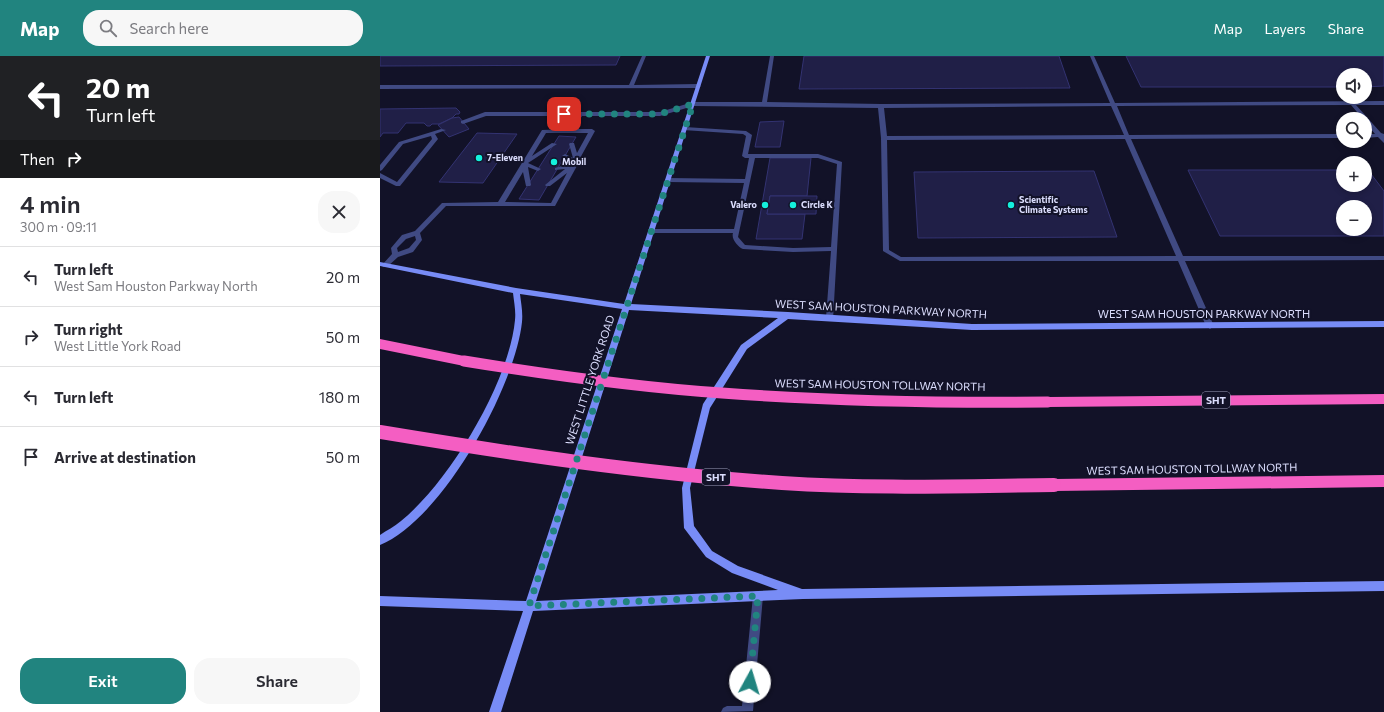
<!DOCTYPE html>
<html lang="en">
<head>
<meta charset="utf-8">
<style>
  :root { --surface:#fff; --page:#f7f7f7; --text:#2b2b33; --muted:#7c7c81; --line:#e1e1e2; --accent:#21847f }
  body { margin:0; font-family:Commissioner,sans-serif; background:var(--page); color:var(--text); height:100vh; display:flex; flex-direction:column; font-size:15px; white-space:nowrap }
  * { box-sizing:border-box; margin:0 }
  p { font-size:13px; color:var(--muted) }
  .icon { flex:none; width:22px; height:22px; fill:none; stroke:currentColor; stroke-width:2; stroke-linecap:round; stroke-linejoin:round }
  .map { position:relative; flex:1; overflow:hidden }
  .side { display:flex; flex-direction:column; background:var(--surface); width:380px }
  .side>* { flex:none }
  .hud { background:#202124; color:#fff; overflow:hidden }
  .tools { position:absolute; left:956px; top:12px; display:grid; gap:8px }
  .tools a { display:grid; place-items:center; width:36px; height:36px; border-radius:50%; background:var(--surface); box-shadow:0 2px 6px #0003; font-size:20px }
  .pin { position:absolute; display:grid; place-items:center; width:34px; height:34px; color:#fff; margin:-17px; border-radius:8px; box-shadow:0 2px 6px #0006 }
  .me { position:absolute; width:44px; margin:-22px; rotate:6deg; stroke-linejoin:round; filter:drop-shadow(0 0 3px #0008) }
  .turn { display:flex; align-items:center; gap:14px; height:84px; padding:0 20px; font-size:18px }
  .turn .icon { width:52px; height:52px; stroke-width:2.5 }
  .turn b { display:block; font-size:28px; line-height:34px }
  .then { display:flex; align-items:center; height:38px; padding:0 20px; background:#0003; gap:8px; font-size:15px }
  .round { display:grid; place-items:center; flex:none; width:42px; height:42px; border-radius:16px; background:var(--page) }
  .summary { display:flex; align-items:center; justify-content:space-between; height:68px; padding:0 20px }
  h1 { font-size:24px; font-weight:600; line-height:30px }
  .action { display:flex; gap:8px; margin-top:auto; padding:8px 20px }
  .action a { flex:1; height:46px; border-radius:16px; background:var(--accent); color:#fff; font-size:16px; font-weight:600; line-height:46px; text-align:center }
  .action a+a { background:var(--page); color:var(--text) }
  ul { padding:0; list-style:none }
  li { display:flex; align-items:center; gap:12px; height:60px; padding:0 20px; border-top:1px solid var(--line) }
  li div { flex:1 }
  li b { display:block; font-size:15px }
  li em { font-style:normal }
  header { display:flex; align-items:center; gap:24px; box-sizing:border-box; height:56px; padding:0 20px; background:var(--accent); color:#fff }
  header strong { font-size:19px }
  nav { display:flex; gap:22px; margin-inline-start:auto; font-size:14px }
  .search { width:280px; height:36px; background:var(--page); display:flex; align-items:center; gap:10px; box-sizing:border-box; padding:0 14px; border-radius:16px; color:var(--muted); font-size:15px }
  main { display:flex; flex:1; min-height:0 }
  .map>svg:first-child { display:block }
</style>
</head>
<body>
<header>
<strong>Map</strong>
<div class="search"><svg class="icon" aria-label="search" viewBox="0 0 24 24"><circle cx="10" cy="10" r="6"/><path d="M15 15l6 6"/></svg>Search here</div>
<nav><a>Map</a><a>Layers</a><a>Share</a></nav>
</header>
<main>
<section class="side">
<div class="hud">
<div class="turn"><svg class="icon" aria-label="left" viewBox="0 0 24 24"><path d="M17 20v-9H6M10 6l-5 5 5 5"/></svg><div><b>20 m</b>Turn left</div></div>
<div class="then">Then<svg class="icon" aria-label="right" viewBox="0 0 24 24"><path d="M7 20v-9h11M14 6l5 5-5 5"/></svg></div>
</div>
<div class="summary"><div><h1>4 min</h1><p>300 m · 09:11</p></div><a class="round"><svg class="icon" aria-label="close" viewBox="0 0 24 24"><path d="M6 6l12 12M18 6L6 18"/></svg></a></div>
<ul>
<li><svg class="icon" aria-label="left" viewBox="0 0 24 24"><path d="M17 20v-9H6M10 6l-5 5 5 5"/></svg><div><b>Turn left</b><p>West Sam Houston Parkway North</p></div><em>20 m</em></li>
<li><svg class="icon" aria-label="right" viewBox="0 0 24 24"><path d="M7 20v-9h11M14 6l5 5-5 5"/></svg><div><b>Turn right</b><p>West Little York Road</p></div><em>50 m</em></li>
<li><svg class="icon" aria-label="left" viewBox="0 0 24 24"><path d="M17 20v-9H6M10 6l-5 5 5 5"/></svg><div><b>Turn left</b></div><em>180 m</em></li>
<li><svg class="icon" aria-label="arrive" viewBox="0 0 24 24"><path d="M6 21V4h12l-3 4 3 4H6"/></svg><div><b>Arrive at destination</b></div><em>50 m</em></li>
</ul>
<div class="action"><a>Exit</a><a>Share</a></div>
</section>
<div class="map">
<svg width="1004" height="656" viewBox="0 0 1004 656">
  <rect width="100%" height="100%" fill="#121228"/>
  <!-- building -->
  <g fill="#201f47" stroke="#333372" fill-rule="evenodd">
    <polygon points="0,0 240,0 236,9 0,10"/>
    <polygon points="424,0 679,0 690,32 419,33"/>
    <polygon points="746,0 1004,0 1004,30 985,31 985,19 963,19 963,31 761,31"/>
    <polygon points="76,52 80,56 79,58 76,58 72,62 59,68 52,68 50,70 47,70 44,67 26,67 18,77 3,77 0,81 0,53"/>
    <polygon points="79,61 89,73 69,81 58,69 72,62"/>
    <polygon points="404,65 400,91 375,91 380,66"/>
    <polygon points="97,77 137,78 103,127 59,126"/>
    <polygon points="179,80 196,81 159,144 139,143"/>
    <polygon points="390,102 431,102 427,140 390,140 387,158 425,158 422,183 376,183"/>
    <path d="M808 114H963V129H985V114H988L1004 135V180H840ZM963 151H985V173H963Z"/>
    <polygon points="714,115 737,181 538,182 534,116"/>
    <polygon points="390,140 437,140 436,158 387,158"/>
  </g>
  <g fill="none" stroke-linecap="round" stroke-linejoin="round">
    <!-- service -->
    <g fill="#404a83" fill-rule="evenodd">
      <polygon points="262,0 266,0 254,29 318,28 321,30 318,32 0,33 0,29 249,29"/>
      <path d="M390 0H394L387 46 501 48 730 47 710 0H714L735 47 1004 45V49H976L1001 77 1004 78V87L998 81 985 82V78H995L985 66V63H983L971 49 737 50 749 79 963 78V82L751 83 803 200H1004V204L805 205 834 270 830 273 826 270 798 205H520L503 195 501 82 498 52 313 50 280 60H202L194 73H212L215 75 199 104 200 106 198 108 175 150H66L40 177 42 184 33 196 18 201 7 211H3L2 209 12 198 11 192 22 179 35 175 62 147 118 146 162 74 188 73 196 60H106L83 68 81 67V65L105 56H280L313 46H382ZM731 50 744 79 507 80 504 52ZM166 77H208L197 97 194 87H190L189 88 193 102 185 98 182 100 193 106 192 107 175 112V114L185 113 165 129 166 130H170L187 117 171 147 125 146 143 116 146 130H150L151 129 148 111 158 115 161 113 148 107 177 88 172 87 152 100ZM745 83 796 200 521 201 509 194 507 84ZM35 180 36 184 29 192 18 196 17 192 26 183Z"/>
      <path d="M305 71 366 75 372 79 368 98H438L462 106 453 264H447L446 262 451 195 413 196 363 193C358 191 351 183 353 177H269L268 175 271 173H354L364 127 288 126 285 124 288 122 365 123 369 102H365L362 100 366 80 363 78 303 74V72ZM375 102H438L457 108 451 191 413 192 365 189 358 181Z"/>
      <polygon points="61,73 66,74 55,78 58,83 20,130 16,130 0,122 0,117 17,126 52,83 51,80 23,88 2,114 0,115 0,109 19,86"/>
      <polygon points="378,535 382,536 383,540 373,655 341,656 343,652 347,650 362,650 373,540 374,536"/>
    </g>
    <!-- secondary -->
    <path fill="#788cf6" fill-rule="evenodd" d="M326 0H330L251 248 408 256 592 268 1004 265V271L592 274 408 263 367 293 330 352 310 432 314 470 332 495 358 510 422 533 1004 525V535L423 543 153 555 121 656H109L143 555 0 550V540L146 545 242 253 140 238C141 247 143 256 142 266 135 331 63 463 0 489V479C7 474 14 471 21 465 69 426 129 327 135 264 136 255 134 246 133 237L0 210V206L136 232 244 248ZM249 254 398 262 361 289 323 348 302 432 304 472 326 501 352 517 398 534 156 545Z"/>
    <!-- motorway -->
    <g fill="#f45ec2" fill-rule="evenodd">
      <polygon points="0,283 84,300 88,302 90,305 88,308 84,310 0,293"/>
      <polygon points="1004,338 1004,348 668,351 664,350 662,346 664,342 668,341"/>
      <polygon points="1004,419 1004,431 674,435 669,433 667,429 669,425 674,423"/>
    </g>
    <!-- motorway-bridge-far1 -->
    <path stroke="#f45ec2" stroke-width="11" d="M84 305C170 319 255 331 342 337 450 345 559 347 668 346"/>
    <!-- motorway-bridge -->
    <path stroke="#f45ec2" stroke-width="14" d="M0 376C133 398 267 418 402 427 492 433 583 430 674 429"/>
  </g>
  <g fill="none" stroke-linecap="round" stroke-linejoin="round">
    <!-- route -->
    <polyline stroke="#21847f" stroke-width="7" stroke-dasharray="0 12.6" points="184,58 280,58 313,48 149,550 378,540 370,626"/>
  </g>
  <!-- markers -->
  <g fill="#14f0dd" stroke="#121228" stroke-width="1.5">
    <circle cx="99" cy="102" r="4"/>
    <circle cx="174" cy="106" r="4"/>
    <circle cx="385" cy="149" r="4"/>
    <circle cx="413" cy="149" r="4"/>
    <circle cx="631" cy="149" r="4"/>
  </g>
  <g text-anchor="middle" stroke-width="4" stroke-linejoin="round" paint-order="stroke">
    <!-- far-poi labels -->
    <g font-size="9" font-weight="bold" fill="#dbddfd" stroke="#121228" text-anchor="start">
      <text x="107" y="105">7-Eleven</text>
      <text x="182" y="109">Mobil</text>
      <text x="639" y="147">Scientific<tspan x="639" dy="10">Climate Systems</tspan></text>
      <text x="377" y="152" text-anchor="end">Valero</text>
      <text x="421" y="152">Circle K</text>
    </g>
    <!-- shield labels -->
    <g fill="#121228" stroke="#9fa0bd" stroke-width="1">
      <rect x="822" y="336" width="28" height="16" rx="3"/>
      <rect x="322" y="413" width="28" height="16" rx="3"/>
    </g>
    <g font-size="10" font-weight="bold" fill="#dbddfd">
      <text x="836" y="348">SHT</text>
      <text x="336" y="425">SHT</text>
    </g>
    <!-- street labels -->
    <g font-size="11" fill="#dbddfd" stroke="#121228">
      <text transform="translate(501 253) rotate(3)" y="4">WEST SAM HOUSTON PARKWAY NORTH</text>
      <text x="824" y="262">WEST SAM HOUSTON PARKWAY NORTH</text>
      <text transform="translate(210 324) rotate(-72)" y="4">WEST LITTLE YORK ROAD</text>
      <text transform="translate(500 329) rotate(1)" y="4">WEST SAM HOUSTON TOLLWAY NORTH</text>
      <text transform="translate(812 413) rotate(-1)" y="4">WEST SAM HOUSTON TOLLWAY NORTH</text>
    </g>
  </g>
</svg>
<div class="tools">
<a><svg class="icon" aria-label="sound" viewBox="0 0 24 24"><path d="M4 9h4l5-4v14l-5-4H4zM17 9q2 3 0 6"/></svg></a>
<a><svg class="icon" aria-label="search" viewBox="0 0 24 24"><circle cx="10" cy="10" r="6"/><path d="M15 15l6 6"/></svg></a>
<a>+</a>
<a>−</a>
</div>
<div class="pin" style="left:184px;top:58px;background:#d93025"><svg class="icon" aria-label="arrive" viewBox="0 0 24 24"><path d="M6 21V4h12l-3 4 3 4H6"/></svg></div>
<svg class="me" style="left:370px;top:626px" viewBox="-20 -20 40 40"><circle r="19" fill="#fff"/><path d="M0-13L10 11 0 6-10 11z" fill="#21847f"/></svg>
</div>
</main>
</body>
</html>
